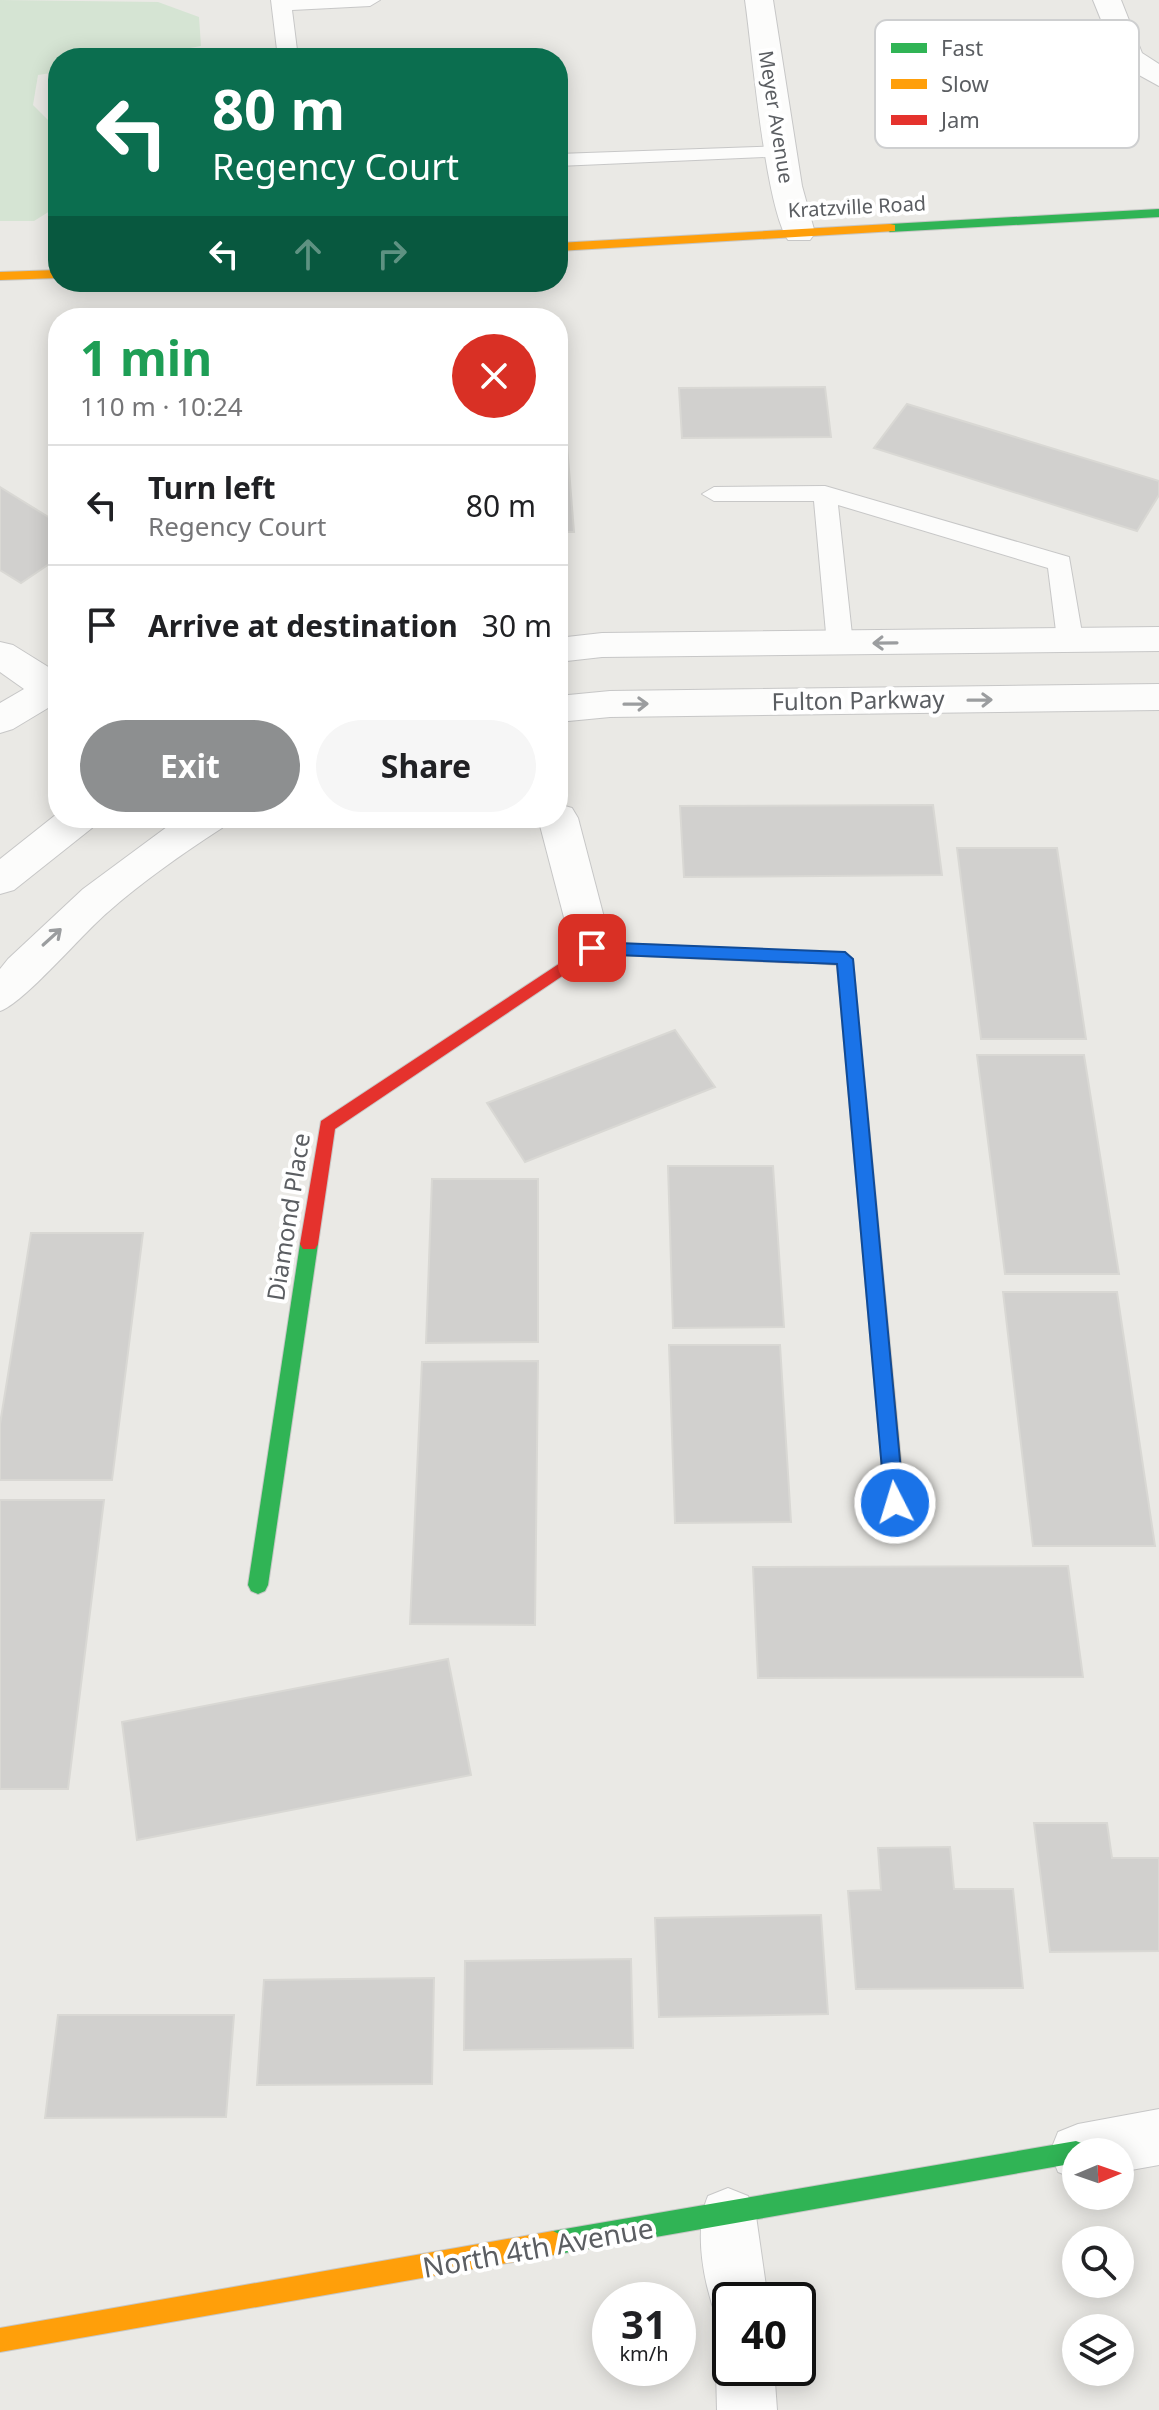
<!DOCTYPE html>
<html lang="en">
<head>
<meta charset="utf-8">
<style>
  :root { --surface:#fff; --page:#f6f6f6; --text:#202124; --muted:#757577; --line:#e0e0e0; --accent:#8d8f90 }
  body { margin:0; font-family:"Noto Sans",sans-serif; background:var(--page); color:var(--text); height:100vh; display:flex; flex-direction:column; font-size:30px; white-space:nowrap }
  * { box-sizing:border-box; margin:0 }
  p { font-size:26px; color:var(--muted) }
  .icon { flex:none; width:44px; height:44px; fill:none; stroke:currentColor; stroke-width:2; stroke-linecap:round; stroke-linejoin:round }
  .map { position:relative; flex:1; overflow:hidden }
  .sheet { position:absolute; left:48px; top:308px; width:520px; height:520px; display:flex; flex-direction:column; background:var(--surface); border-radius:32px; box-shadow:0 4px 20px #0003 }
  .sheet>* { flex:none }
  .top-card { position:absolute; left:48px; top:48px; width:520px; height:244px; border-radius:32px; box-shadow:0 4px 20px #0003; background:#0b6e4f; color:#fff; overflow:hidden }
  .needle { width:52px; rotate:88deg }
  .fabs { position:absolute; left:1062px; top:2138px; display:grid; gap:16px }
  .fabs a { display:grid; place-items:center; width:72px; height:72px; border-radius:50%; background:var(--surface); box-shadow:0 4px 20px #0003; font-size:40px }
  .speed { position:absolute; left:592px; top:2282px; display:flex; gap:16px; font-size:40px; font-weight:700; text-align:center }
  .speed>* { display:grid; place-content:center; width:104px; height:104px; border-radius:50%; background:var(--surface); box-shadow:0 4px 20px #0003; line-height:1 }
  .speed small { font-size:20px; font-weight:400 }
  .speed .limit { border:4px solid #111; border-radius:12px; background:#fff; color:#111 }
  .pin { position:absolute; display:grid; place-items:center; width:68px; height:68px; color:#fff; margin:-34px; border-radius:16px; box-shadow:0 4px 12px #0006 }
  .me { position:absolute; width:88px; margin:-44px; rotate:355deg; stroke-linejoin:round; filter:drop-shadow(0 0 6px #0008) }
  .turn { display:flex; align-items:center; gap:28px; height:168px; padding:0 32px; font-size:36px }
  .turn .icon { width:104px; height:104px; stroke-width:2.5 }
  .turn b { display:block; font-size:56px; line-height:68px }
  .lanes { display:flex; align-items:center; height:76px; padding:0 32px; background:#0003; justify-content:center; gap:40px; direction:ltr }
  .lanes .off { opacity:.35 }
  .round { display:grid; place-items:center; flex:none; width:84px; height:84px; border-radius:42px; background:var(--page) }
  .overview { display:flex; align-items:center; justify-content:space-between; height:136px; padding:0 32px }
  h1 { font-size:48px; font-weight:700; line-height:60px; color:#1e9e55 }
  .cta { display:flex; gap:16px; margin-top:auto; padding:16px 32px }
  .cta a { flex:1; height:92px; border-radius:48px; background:var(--accent); color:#fff; font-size:32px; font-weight:700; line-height:92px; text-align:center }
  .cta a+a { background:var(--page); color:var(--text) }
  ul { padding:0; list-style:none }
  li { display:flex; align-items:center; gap:24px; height:120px; padding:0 32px; border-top:2px solid var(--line) }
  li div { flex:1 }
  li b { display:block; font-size:30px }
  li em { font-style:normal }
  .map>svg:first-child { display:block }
</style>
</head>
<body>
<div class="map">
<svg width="1159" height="2410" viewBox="0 0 1159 2410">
  <rect width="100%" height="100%" fill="#eae9e5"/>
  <!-- green -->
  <polygon fill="#d5e4d3" points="0,0 158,2 199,17 201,46 135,58 58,58 58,72 38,75 33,105 58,130 58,206 34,221 0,221"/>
  <!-- building -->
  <g fill="#d1d0ce" stroke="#d9d8d4" stroke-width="2">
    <polygon points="825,387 831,437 682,438 679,388"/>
    <polygon points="558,395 563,395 574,532 558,532"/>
    <polygon points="907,404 1159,481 1159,495 1137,531 874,448"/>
    <polygon points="0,487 58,523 58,558 21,583 0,570"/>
    <polygon points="933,805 942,875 684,877 680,806"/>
    <polygon points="957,848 1057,848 1086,1039 981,1039"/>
    <polygon points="675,1030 715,1087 525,1162 487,1103"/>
    <polygon points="977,1055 1084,1055 1119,1274 1005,1274"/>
    <polygon points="668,1166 773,1166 784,1327 673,1328"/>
    <polygon points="432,1179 538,1179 538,1342 426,1343"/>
    <polygon points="31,1233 143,1233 112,1480 0,1480 0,1424"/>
    <polygon points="1003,1292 1117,1292 1155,1546 1033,1546"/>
    <polygon points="669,1345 780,1345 791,1522 675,1523"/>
    <polygon points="538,1361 535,1625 410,1624 422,1362"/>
    <polygon points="0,1500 104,1500 68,1789 0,1789"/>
    <polygon points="1068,1566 1083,1677 758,1678 753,1567"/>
    <polygon points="448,1659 471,1775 137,1840 122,1722"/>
    <polygon points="1034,1823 1107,1823 1112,1858 1159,1858 1159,1951 1050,1952"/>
    <polygon points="950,1847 954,1889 1013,1889 1023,1988 856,1989 848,1891 881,1890 878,1848"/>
    <polygon points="821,1915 828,2014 659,2017 655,1918"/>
    <polygon points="631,1959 633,2048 464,2050 465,1961"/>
    <polygon points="434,1978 432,2084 257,2085 264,1980"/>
    <polygon points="58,2015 234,2015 226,2117 45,2118"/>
  </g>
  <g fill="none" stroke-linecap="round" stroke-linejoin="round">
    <defs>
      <g id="lane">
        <polygon points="271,0 380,0 370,6 292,10 298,58 278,58"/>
        <polygon points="782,146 792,152 789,156 558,166 558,154"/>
        <polygon points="825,486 1069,557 1083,639 1079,645 1061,645 1057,639 1048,568 838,505 853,644 849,650 831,650 827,644 814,501 714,501 702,494 714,487"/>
      </g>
      <g id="street">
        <path d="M745 0H773L802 186 815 233 810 240H788C765 206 752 48 745 0Z"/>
        <polygon points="1093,0 1121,0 1142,53 1159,64 1159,86 1119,64"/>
        <polygon points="1159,627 1159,651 602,657 558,662 558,638 602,633"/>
        <polygon points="0,642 13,645 58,673 58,707 53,705 13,729 0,733 0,703 24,689 0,672"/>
        <polygon points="1159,684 1159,710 610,717 558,722 558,696 610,691"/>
        <polygon points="558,804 572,808 578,818 612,948 606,958 592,963 578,958 572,948 538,818 558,818"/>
        <polygon points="58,813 58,818 98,818 92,828 14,890 0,894 0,859"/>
        <path d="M179 818H228L222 828C182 854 143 881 108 912 83 933 23 1004 0 1011V969L8 959 83 889Z"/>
        <polygon points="1159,2109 1159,2165 1120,2172 1120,2152 1076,2152 1076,2179 1058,2172 1050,2152 1058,2132 1078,2124"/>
        <path d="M728 2188 748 2196 756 2216 768 2300H730V2325L718 2321C704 2286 693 2231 708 2196Z"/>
        <polygon points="730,2345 730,2368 774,2368 777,2410 717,2410 716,2368 724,2347"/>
      </g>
      <g id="fast">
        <polygon points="1159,209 1159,217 890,232 884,228 890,224"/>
        <polygon points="309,1237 315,1239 318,1244 268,1585 265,1591 258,1594 251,1591 248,1585 300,1244 303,1239"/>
        <polygon points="1076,2141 1084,2144 1087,2152 1076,2152 1076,2163 553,2255 545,2251 541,2243 545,2235 553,2231"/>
      </g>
      <g id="slow">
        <polygon points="890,224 895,225 895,231 558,251 558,243"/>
        <polygon points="58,270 58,278 0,280 0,272"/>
        <polygon points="798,951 845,953 853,959 905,1503 902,1509 895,1511 888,1509 885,1503 837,965 792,961 790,957 792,953"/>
        <polygon points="553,2231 561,2235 565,2243 561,2251 553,2255 0,2352 0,2328"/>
      </g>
      <polygon id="jam" points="592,942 798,951 806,957 798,963 595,954 335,1129 318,1244 315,1249 303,1249 300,1244 321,1121"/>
    </defs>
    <!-- lane casing -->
    <use href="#lane" stroke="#c7c7c7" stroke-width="2"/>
    <!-- street casing -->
    <use href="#street" stroke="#c7c7c7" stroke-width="2"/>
    <!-- fast casing -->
    <use href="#fast" stroke="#c7c7c6" stroke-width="2"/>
    <!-- slow casing -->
    <use href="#slow" stroke="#c7c7c6" stroke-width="2"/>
    <!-- jam casing -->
    <use href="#jam" stroke="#c7c7c6" stroke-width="2"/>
    <!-- lane -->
    <use href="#lane" fill="#fcfcfb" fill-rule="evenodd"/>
    <!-- street -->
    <use href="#street" fill="#fcfcfb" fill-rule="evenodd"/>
    <!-- fast -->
    <use href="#fast" fill="#30b455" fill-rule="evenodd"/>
    <!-- slow -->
    <use href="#slow" fill="#ff9f0a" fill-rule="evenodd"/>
    <!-- jam -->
    <use href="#jam" fill="#e5322d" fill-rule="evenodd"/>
  </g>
  <!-- one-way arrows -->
  <defs><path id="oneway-shaft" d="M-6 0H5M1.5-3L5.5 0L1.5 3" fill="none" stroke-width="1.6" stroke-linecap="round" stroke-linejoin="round" transform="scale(2)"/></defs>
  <g stroke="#9b9d9f">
    <use href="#oneway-shaft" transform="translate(885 643) rotate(179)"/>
    <use href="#oneway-shaft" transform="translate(980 700) rotate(-1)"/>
    <use href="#oneway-shaft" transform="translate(636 704) rotate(-1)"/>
    <use href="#oneway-shaft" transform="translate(52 937) rotate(-42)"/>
  </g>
  <!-- route -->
  <polygon fill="#1a73e8" stroke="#114b97" stroke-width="2" points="592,942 845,952 853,959 904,1503 902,1509 895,1511 885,1503 837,964 592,954 583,948"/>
  <g text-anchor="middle" stroke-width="8" stroke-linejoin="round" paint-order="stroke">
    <!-- far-street labels -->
    <g font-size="20" fill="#5b5e62" stroke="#fff">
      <text transform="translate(776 117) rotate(81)" y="7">Meyer Avenue</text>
      <text transform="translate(857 207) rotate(-3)" y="7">Kratzville Road</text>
    </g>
    <!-- street labels -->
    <g font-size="24" fill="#5b5e62" stroke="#fff">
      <text transform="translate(858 701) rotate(-1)" y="8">Fulton Parkway</text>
      <text transform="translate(289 1217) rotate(-81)" y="8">Diamond Place</text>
    </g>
    <!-- near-street labels -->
    <g font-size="28" fill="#5b5e62" stroke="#fff">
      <text transform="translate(538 2248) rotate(-10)" y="10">North 4th Avenue</text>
    </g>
  </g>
  <!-- legend -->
  <rect x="875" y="20" width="264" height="128" rx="12" fill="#fff" stroke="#cecfd0" stroke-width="2"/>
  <rect x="891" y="43" width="36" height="10" fill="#30b455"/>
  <rect x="891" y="79" width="36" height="10" fill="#ff9f0a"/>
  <rect x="891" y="115" width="36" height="10" fill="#e5322d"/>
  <g font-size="22" fill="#5b5e62">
    <text x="941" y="56">Fast</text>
    <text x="941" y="92">Slow</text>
    <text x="941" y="128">Jam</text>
  </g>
</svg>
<div class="fabs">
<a><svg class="needle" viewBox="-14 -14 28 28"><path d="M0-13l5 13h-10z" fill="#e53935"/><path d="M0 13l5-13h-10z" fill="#757577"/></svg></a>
<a><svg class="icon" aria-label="search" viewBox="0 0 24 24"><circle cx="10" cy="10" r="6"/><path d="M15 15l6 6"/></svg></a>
<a><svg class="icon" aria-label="layers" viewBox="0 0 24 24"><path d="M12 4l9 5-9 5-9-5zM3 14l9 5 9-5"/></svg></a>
</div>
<div class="speed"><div>31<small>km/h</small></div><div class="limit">40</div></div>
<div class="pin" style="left:592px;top:948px;background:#d93025"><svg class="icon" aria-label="arrive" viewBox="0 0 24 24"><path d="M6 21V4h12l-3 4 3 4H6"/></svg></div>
<svg class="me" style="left:895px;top:1503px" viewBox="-20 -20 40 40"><circle r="17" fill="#1a73e8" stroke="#fff" stroke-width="3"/><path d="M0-11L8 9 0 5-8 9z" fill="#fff"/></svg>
<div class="top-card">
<div class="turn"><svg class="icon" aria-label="left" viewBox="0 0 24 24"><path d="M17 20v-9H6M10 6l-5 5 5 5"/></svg><div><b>80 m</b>Regency Court</div></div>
<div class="lanes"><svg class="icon" aria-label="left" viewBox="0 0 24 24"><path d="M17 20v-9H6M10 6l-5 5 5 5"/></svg><svg class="icon off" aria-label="ahead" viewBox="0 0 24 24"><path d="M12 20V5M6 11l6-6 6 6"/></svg><svg class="icon off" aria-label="right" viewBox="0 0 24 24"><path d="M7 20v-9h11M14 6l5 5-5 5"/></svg></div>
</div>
<section class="sheet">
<div class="overview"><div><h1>1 min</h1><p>110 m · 10:24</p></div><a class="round" style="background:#d93025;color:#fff"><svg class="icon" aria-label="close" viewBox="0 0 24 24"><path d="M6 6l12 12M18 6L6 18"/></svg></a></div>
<ul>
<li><svg class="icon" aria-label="left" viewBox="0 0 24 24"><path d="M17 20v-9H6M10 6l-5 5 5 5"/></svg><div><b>Turn left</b><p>Regency Court</p></div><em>80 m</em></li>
<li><svg class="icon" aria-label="arrive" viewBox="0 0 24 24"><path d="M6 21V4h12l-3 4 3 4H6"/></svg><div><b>Arrive at destination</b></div><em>30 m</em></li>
</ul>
<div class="cta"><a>Exit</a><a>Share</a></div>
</section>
</div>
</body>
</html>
